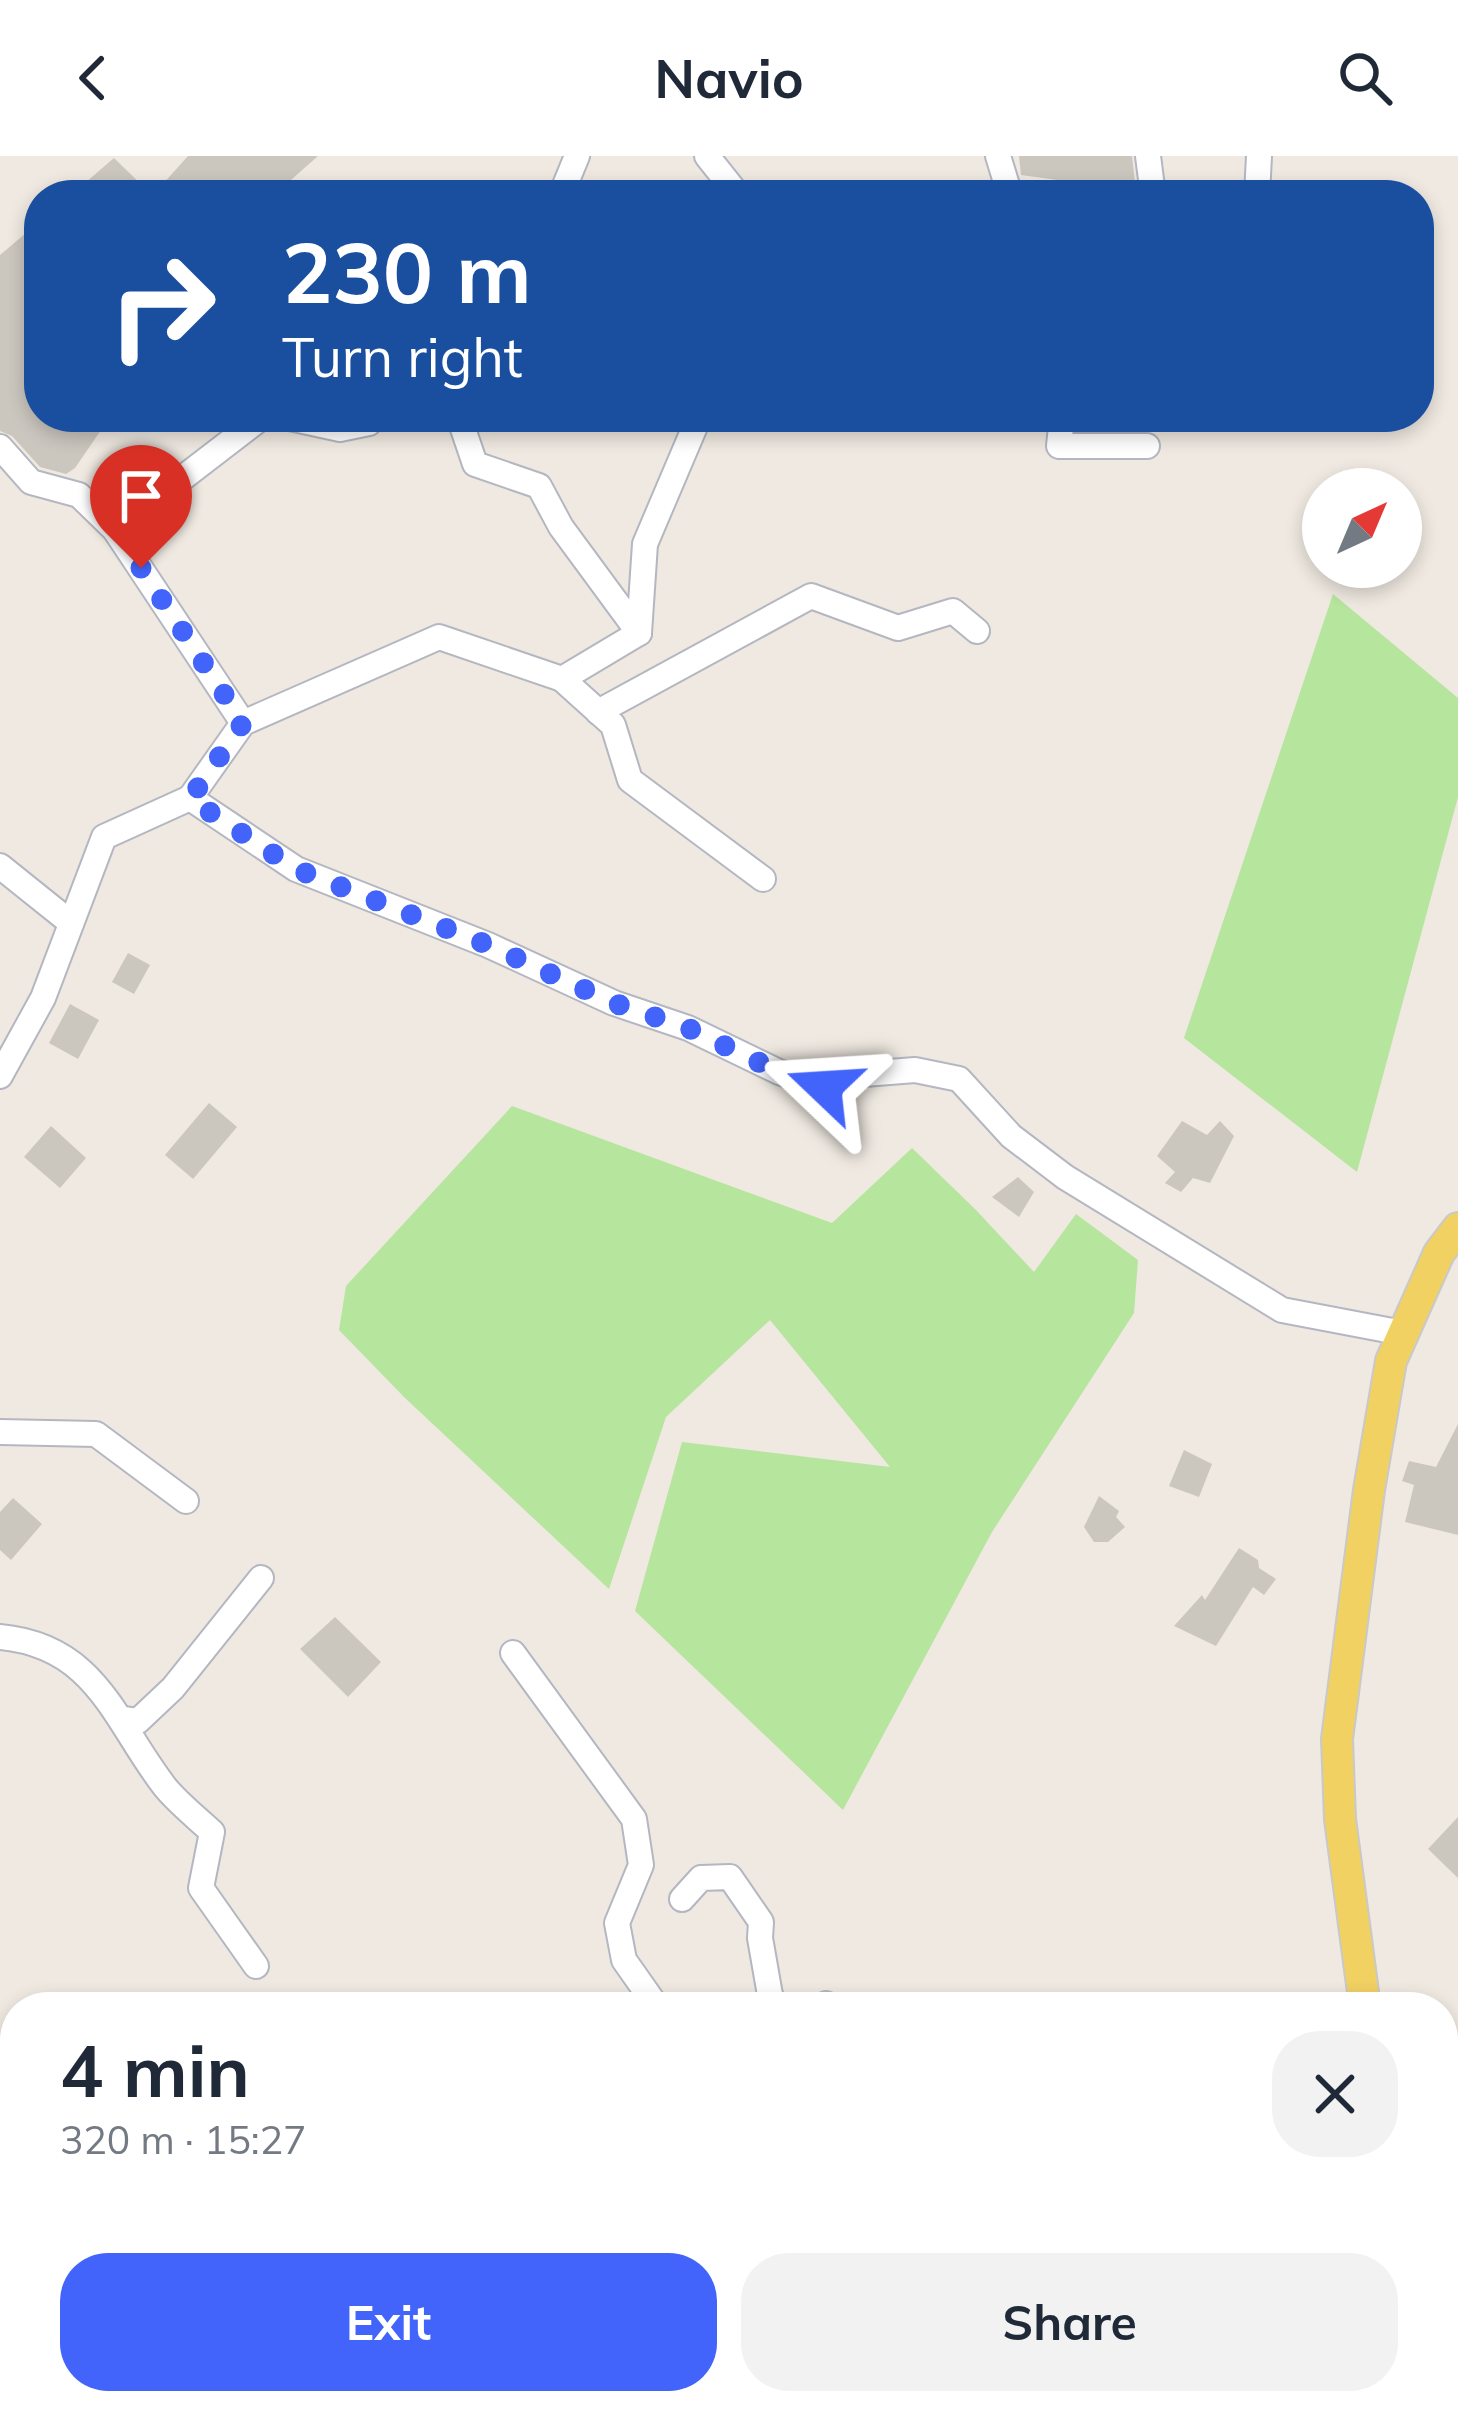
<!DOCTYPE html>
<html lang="en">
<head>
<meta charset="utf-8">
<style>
  :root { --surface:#fff; --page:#f2f2f3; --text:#1f2937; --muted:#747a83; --accent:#4264fb }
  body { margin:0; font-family:Mulish,sans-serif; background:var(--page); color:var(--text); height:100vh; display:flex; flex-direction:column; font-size:45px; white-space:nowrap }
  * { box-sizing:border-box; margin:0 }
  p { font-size:39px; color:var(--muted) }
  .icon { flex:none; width:66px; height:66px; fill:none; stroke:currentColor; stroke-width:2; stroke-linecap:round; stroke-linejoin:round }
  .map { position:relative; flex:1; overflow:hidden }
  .drawer { position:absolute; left:0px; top:1836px; width:1458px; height:423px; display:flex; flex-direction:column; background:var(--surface); border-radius:48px 48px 0 0; box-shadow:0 6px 18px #0003 }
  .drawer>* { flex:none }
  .banner { position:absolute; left:24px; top:24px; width:1410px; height:252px; border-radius:48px; box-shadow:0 6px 18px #0003; background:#1a4fa0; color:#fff; overflow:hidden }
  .needle { width:78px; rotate:44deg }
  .buttons { position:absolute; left:1302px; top:312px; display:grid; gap:24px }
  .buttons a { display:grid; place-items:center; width:120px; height:120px; border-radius:50%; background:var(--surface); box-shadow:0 6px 18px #0003; font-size:60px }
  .pin { position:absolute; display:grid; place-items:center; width:102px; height:102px; color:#fff; margin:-123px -51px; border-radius:50% 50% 50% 0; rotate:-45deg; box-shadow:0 0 12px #0007 }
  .pin .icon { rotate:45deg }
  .me { position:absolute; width:132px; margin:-66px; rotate:290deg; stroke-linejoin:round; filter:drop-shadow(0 0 9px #0008) }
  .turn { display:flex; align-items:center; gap:42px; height:252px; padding:0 60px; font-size:54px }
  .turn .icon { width:156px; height:156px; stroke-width:2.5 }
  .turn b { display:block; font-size:84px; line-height:102px }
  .round { display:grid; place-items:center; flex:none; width:126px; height:126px; border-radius:48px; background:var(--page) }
  .headline { display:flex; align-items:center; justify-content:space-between; height:204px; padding:0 60px }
  h1 { font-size:72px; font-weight:700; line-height:90px }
  .button { display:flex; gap:24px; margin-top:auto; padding:24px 60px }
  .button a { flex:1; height:138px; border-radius:48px; background:var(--accent); color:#fff; font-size:48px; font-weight:700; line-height:138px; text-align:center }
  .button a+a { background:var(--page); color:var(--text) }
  header { display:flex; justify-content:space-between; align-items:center; height:156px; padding:0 60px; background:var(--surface); font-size:54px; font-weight:700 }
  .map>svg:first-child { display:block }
</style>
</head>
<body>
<header><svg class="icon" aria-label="back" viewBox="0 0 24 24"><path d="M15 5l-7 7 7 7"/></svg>Navio<svg class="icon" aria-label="search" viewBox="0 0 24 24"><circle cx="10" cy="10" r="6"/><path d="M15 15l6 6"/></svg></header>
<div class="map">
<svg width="1458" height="2258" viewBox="0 0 1458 2258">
  <rect width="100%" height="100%" fill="#efe9e1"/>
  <!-- green -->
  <g fill="#b6e59e">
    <polygon points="1333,438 1458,542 1458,641 1357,1016 1184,882"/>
    <polygon points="512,950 832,1067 912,992 975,1053 1034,1116 1076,1058 1138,1104 1134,1157 992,1376 843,1654 635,1455 682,1286 890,1311 770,1164 666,1261 609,1433 405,1242 339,1174 346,1130"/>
    <polygon points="1028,2244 1170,2244 1157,2256 1028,2258"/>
  </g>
  <!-- building -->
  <g fill="#cbc7bf">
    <polygon points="188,0 318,0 274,39 153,39"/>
    <polygon points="1019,0 1132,0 1136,35 1021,19"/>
    <polygon points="114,2 152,39 71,39"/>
    <polygon points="39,66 39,261 110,261 75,312 66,318 40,311 12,280 0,275 0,99"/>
    <polygon points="128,797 150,809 134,838 112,826"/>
    <polygon points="70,848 99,864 78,903 49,887"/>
    <polygon points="209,947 237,971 193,1023 165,999"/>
    <polygon points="1182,965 1207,979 1220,965 1234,980 1210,1027 1193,1022 1181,1036 1165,1027 1175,1016 1157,1000"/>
    <polygon points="51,970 86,1002 60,1032 24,1001"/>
    <polygon points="1018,1021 1034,1036 1019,1061 992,1041"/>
    <polygon points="1458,1268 1458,1379 1405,1366 1414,1329 1402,1325 1409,1305 1436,1311"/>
    <polygon points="1184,1294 1212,1308 1199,1341 1169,1330"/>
    <polygon points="1099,1340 1119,1355 1116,1361 1125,1371 1108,1386 1094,1386 1084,1371"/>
    <polygon points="13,1342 42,1368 11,1404 0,1394 0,1356"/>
    <polygon points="1239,1392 1258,1404 1259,1412 1276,1423 1264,1439 1253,1431 1216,1490 1174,1470 1202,1439 1205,1444"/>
    <polygon points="335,1461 381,1506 348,1541 300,1493"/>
    <polygon points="1458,1661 1458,1722 1428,1693"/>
  </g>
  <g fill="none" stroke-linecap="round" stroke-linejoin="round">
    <defs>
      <g id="minor">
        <polyline points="707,0 738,39"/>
        <polyline points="998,0 1010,39"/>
        <polyline points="1148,0 1153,39"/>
        <polyline points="561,39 577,0"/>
        <polyline points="1257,39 1259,0"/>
        <polyline points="285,261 340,273 369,267 373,261"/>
        <polyline points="459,261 475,308 539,330 561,371 639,477"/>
        <polyline points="1062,261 1059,290 1147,290"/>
        <polyline points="0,291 31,326 79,339 115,374"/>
        <polyline points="639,477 645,388 699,261"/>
        <polyline points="562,523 613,569 630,624 763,723"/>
        <polyline points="598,556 811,440 898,472 953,455 977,475"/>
        <polyline points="243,567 115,374 262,261"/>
        <polyline points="190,642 243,567 439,481 562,523 639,477"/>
        <polyline points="0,710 71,767"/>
        <polyline points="0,920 43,842 104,681 190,642 296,713 488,789 614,847 688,872 779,916 824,931 864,918 915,914 959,923 1011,980 1065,1021 1282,1154 1403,1177"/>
        <polyline points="0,1276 96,1278 186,1345"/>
        <path d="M0 1481C97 1490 114 1565 165 1631 178 1647 197 1662 212 1676L201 1732 256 1810"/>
        <polyline points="513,1497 634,1663 641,1709 617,1767 624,1804 657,1851"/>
        <polyline points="123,1563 138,1565 173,1532 261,1422"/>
        <polyline points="682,1743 701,1722 730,1721 761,1766 760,1782 770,1839 777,1851"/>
        <polyline points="819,1851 826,1848"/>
        <polyline points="1443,1976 1458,1978"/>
      </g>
      <g id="major">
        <polyline points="1365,1851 1340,1663 1337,1583 1369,1334 1391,1205 1439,1097 1458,1072"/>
        <polyline points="776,2258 803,2244"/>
      </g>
      <g id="highway">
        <polyline points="0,2055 15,2055"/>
        <polyline points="769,2244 781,2258"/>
      </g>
    </defs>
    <!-- minor casing -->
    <use href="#minor" stroke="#b4b7c1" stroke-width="28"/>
    <!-- major casing -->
    <use href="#major" stroke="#c9c9c9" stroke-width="34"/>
    <!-- highway casing -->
    <use href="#highway" stroke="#c9c9c9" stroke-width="40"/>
    <!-- minor -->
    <use href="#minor" stroke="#fff" stroke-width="24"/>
    <!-- major -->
    <use href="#major" stroke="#f2d163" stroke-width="30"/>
    <!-- highway -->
    <use href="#highway" stroke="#ffa35c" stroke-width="36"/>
  </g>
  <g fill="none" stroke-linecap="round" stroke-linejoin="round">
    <!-- route -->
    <polyline stroke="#4264fb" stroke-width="21" stroke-dasharray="0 37.8" points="141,412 243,567 190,643 296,713 488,789 614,847 688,872 779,916 824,931"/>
  </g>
</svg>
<div class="buttons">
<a><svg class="needle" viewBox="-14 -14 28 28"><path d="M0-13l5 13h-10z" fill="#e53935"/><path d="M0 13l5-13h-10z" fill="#747a83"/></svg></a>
</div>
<div class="pin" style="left:141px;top:412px;background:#d93025"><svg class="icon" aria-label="arrive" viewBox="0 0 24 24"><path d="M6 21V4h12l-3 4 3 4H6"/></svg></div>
<svg class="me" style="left:824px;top:931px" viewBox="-20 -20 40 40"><path d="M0-17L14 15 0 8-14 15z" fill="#4264fb" stroke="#fff" stroke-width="4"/></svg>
<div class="banner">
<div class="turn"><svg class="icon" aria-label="right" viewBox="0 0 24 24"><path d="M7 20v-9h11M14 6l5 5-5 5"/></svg><div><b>230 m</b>Turn right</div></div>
</div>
<section class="drawer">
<div class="headline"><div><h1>4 min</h1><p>320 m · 15:27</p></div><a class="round"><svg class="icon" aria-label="close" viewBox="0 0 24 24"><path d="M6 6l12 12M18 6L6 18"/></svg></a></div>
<div class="button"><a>Exit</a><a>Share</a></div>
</section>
</div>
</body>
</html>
